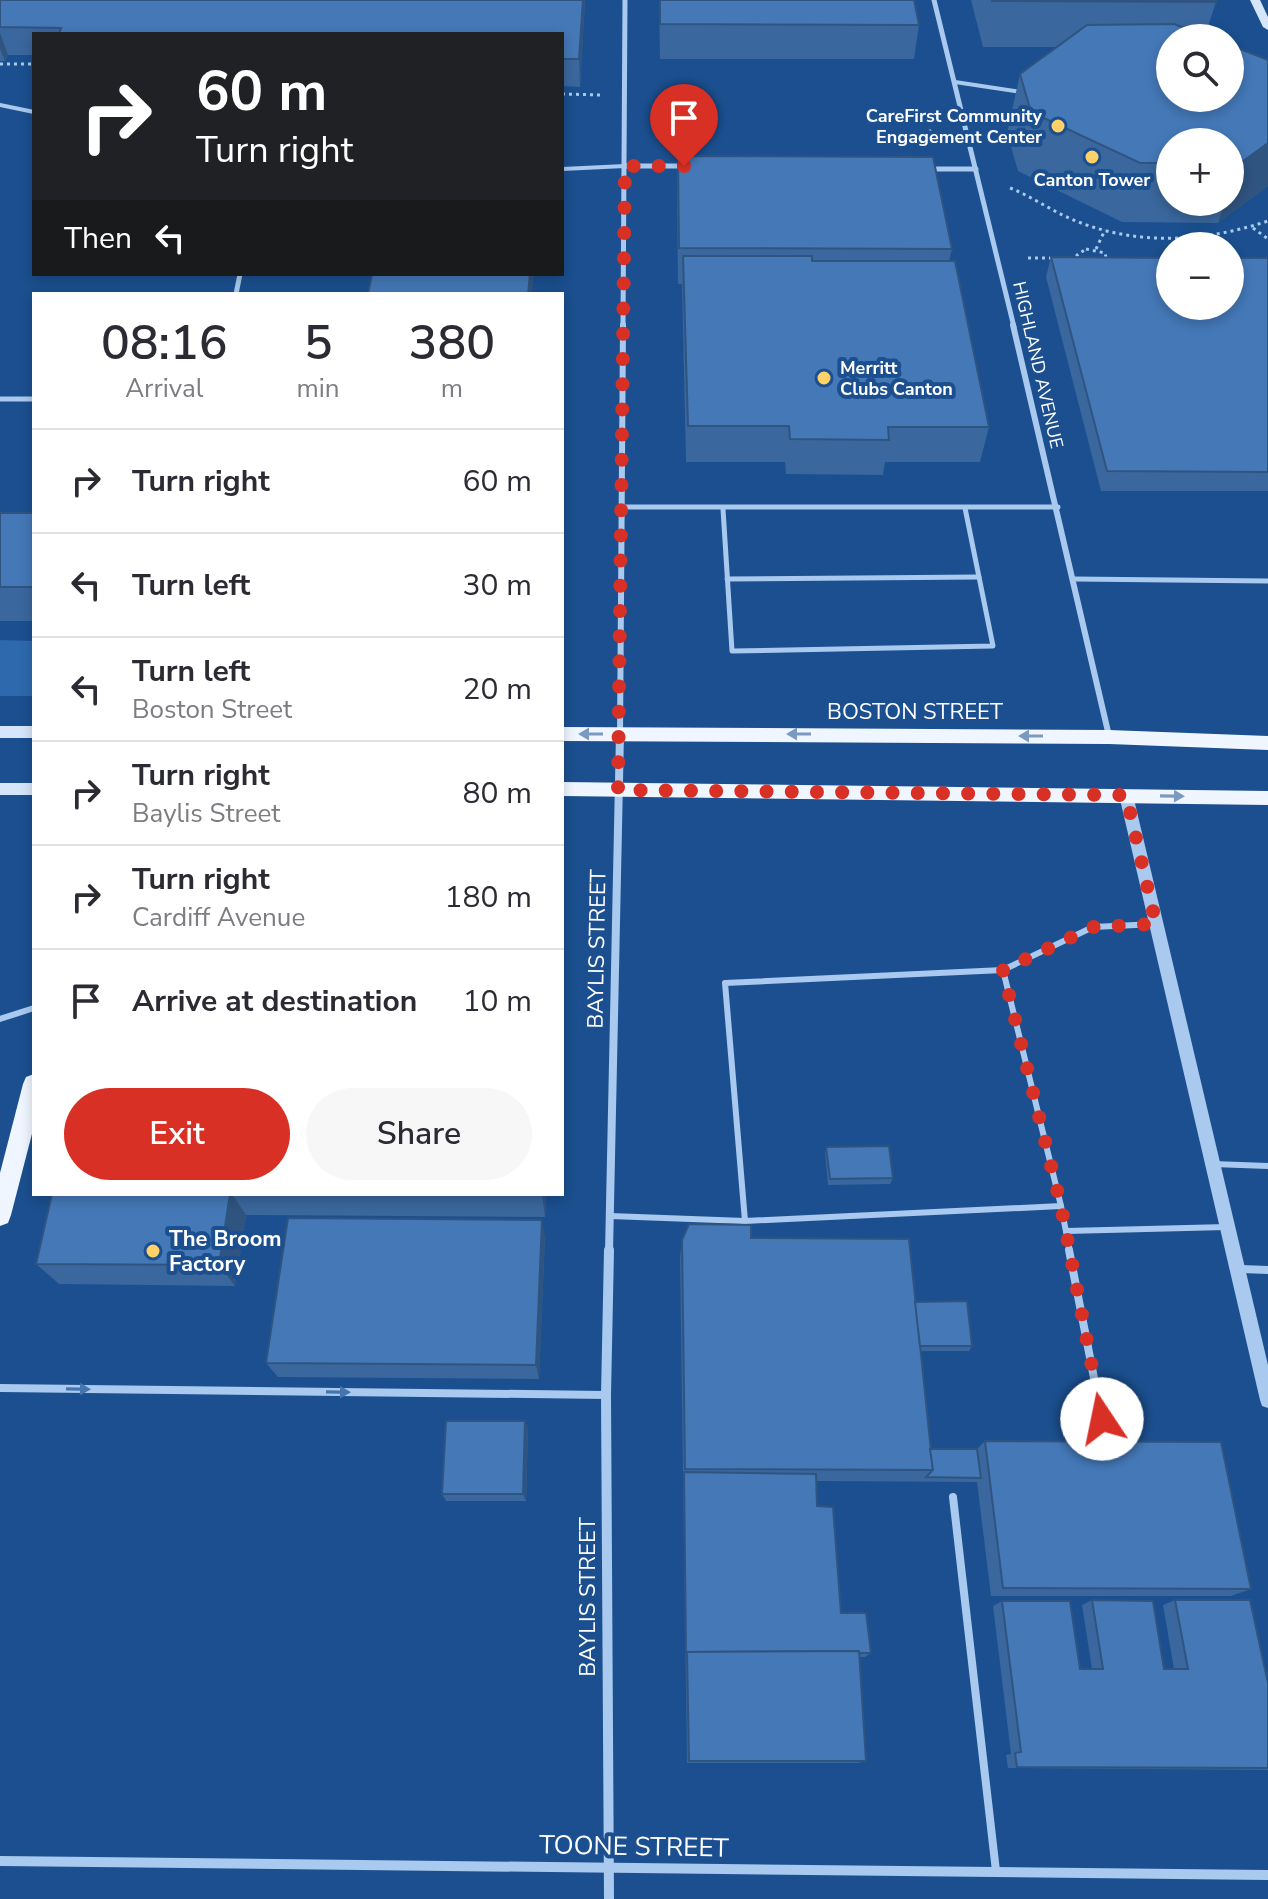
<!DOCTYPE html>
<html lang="en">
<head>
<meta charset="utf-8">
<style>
  :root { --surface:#fff; --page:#f7f7f7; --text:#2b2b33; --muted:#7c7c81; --line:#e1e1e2; --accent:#d93025 }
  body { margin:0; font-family:"Nunito Sans",sans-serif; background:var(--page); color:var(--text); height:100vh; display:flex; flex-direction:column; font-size:30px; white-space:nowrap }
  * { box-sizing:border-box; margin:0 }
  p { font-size:26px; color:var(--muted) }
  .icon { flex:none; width:44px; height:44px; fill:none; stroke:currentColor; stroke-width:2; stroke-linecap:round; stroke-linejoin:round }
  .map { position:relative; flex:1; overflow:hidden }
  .drawer { position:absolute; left:32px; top:292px; width:532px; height:904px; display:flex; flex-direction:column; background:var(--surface); border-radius:0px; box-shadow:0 4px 12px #0003 }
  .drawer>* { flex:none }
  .banner { position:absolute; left:32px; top:32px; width:532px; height:244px; border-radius:0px; box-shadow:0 4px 12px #0003; background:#202124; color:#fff; overflow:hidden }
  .fabs { position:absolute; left:1156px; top:24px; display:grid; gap:16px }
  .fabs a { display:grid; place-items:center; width:88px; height:88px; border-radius:50%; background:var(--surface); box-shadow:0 4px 12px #0003; font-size:40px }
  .pin { position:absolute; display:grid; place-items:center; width:68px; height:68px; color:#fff; margin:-82px -34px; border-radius:50% 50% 50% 0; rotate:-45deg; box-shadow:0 0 8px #0007 }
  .pin .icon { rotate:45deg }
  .me { position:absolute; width:88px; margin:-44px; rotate:349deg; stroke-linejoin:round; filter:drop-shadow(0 0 6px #0008) }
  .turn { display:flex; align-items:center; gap:28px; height:168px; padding:0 32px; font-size:36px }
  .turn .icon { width:104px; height:104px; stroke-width:2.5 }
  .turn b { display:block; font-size:56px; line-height:68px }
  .then { display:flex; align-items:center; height:76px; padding:0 32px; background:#0003; gap:16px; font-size:30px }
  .eta { display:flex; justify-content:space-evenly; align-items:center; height:136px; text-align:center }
  .eta b { font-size:48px; font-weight:600; line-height:56px }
  .cta { display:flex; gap:16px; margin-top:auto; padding:16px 32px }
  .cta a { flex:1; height:92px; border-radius:48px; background:var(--accent); color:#fff; font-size:32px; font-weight:600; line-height:92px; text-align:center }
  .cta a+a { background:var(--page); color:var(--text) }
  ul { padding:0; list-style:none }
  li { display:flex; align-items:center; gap:24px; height:104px; padding:0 32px; border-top:2px solid var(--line) }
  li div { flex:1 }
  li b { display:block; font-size:30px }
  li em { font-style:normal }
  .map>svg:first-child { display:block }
</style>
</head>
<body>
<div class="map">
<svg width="1268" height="1899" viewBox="0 0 1268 1899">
  <rect width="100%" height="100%" fill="#1b4f8f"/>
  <!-- green -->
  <polygon fill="#2e69ad" points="0,640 34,641 34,696 0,696"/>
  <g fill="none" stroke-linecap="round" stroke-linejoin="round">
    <!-- path -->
    <g stroke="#a9c9ee" stroke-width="3" stroke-dasharray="3 4" stroke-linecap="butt">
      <polyline points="0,64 34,64"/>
      <polyline points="562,94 601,95"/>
      <polyline points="929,130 941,142"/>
      <path d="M1010 188C1033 197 1053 212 1076 221 1138 246 1205 242 1268 221"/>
      <polyline points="1253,228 1268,239"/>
      <polygon points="1086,249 1105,253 1107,262 1096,267 1082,263 1077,255"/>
      <polyline points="1096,249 1105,230"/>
      <polyline points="1028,258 1056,258"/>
    </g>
    <!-- service-far3 -->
    <g stroke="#a9c9ee" stroke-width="4">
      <polyline points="955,82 1022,92"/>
      <polyline points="0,105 34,112"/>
      <polyline points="562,169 625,166"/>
    </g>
    <!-- service-far2 -->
    <g stroke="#a9c9ee" stroke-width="5">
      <polyline points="0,399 34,399"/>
      <polyline points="621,507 1058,507"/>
      <polyline points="723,509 732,651 993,646 965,508"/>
      <polyline points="727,579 979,577"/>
      <polyline points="1074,579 1268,581"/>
    </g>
    <!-- service-far1 -->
    <g stroke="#a9c9ee" stroke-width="6">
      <polyline points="1003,970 1093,927 1156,924"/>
      <polygon points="1003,970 1061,1206 745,1221 725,983"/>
      <polyline points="0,1019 34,1008"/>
      <polyline points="1213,1164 1268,1166"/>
      <polyline points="1061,1206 1070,1252"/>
      <polyline points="610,1216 745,1221"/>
      <polyline points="1066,1231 1227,1227"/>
    </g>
    <!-- service -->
    <g stroke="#a9c9ee" stroke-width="8">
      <polyline points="1069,1250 1102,1419"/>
      <polyline points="1241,1269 1268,1270"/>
      <polyline points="0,1388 606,1395"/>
      <polyline points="953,1497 996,1871"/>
    </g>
    <!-- minor-far3 -->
    <g stroke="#a9c9ee" stroke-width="5">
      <polyline points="934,0 1014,327"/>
      <polyline points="625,166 687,166"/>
      <polyline points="924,169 976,169"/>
      <polyline points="236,294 240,274"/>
      <polyline points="623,327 625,0"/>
    </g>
    <!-- minor-far2 -->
    <g stroke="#a9c9ee" stroke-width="6">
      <polyline points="1013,325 1109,736"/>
      <polyline points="620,736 623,325"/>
    </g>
    <!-- minor-far1 -->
    <polyline stroke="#a9c9ee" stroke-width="8" points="609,1252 620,734"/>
    <!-- minor -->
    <g stroke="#a9c9ee" stroke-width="10">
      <polyline points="0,1861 1268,1875"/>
      <polyline points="609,1899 606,1395 609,1250"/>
    </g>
    <!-- tertiary -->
    <polygon fill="#a9c9ee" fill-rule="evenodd" points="1126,790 1133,795 1268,1365 1268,1408 1262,1406 1260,1400 1119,795"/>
    <!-- secondary -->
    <g fill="#d6e6fa" fill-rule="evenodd">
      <polygon points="1250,0 1260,0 1268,17 1268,30 1263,27"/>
      <rect x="0" y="726" width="34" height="12"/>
      <rect x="0" y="783" width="34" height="12"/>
    </g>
    <!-- primary -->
    <g fill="#f0f6ff" fill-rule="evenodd">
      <polygon points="562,727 1109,730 1268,736 1268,750 1109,744 562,741"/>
      <polygon points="562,782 1268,791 1268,805 562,796"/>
      <polygon points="34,1074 34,1126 11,1215 8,1223 0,1226 0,1173 23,1084 26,1077"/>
    </g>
  </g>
  <!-- wall -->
  <g fill="#3a679d" fill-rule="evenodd">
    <polygon points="0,0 585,0 580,87 562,86 562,34 34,34 34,55 8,55 5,61 0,61"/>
    <polygon points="659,0 914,0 919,25 914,59 660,59"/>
    <path d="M971 0H1216V2L1205 36 1268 60V186L1218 223 1122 222 1018 171 1007 133 1020 74 1057 47H983ZM1170 142H1230V202H1170Z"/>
    <polygon points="678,156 952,249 949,261 989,427 980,462 885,462 883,475 786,474 785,462 686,462 682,284 678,284 677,192"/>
    <polygon points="1051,257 1268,258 1268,491 1101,491 1046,277"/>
    <rect x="0" y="513" width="34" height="108"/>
    <polygon points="826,1147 893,1178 890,1184 828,1185 825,1153"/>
    <polygon points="52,1194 546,1194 545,1217 246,1215 235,1286 59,1284 36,1264"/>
    <polygon points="545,1237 539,1379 278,1377 266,1363"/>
    <polygon points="751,1238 915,1302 972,1346 969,1351 920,1351 930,1449 977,1449 985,1441 1251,1589 1231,1596 991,1596 977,1482 816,1481 817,1506 841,1613 871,1653 865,1657 859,1657 866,1761 858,1763 687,1763 680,1257 682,1240"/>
    <polygon points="525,1421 528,1430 526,1501 446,1501 442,1494"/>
    <polygon points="1092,1600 1164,1669 1174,1669 1163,1605 1175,1600 1268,1683 1268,1770 1008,1768 1006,1755 1011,1754 993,1606 1002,1601 1080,1669 1092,1669 1082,1605"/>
  </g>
  <!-- shaded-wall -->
  <g fill="#305480">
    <polygon points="583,0 585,0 580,87 579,59"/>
    <polygon points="0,33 8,55 5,61 0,49"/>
    <polygon points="1268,143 1268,186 1218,223 1225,202 1230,202 1230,189 1239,164"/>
    <polygon points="530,274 534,274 532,294 528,294"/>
    <polygon points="230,1194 232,1194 246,1215 235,1286 219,1265"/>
    <polygon points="542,1194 546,1194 545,1217"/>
    <polygon points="542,1220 545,1237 539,1379 536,1365"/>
    <polygon points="525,1421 528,1430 526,1501 523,1494"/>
  </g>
  <!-- building -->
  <g fill="#4478b7" stroke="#305480" stroke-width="2">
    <polygon points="0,0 583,0 579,59 562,59 562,34 59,34 61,28 0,27"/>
    <polygon points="660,0 914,0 919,25 660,24"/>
    <polygon points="992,0 1216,0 1216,2 992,1"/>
    <polygon points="1174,24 1211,38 1170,38 1170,98 1230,98 1230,45 1268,60 1268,143 1239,164 1230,164 1230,142 1170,142 1170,163 1140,163 1031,112 1020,74 1087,25"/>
    <polygon points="678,156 933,157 952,249 679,248"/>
    <polygon points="683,256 812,256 812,261 955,261 989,427 888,427 889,440 790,439 789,426 688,426"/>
    <polygon points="1051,257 1170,258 1170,306 1230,306 1230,258 1268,258 1268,472 1107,471"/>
    <polygon points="372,274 530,274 528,294 368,294"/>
    <rect x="0" y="513" width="34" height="74"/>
    <polygon points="889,1146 893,1178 830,1179 826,1147"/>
    <polygon points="52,1194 230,1194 219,1265 36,1264"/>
    <polygon points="288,1218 542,1220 536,1365 266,1363"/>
    <polygon points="689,1224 751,1225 751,1238 909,1239 933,1470 685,1469 682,1240"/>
    <polygon points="967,1301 972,1346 920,1346 915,1302"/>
    <polygon points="446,1421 525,1421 523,1494 442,1494"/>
    <polygon points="985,1441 1221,1442 1251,1589 1003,1588"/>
    <polygon points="930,1449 977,1449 981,1478 926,1477 933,1470"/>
    <polygon points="684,1472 816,1474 817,1506 833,1507 841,1613 866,1613 871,1653 859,1653 859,1651 687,1652 686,1654"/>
    <polygon points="1092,1600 1153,1601 1164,1669 1188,1669 1175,1600 1250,1600 1268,1683 1268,1768 1017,1767 1015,1753 1021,1752 1002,1601 1070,1601 1080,1669 1103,1669"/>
    <polygon points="859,1651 866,1761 689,1761 687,1652"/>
  </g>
  <!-- one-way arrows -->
  <defs><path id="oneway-solid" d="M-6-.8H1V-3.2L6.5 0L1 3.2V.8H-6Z" transform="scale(2)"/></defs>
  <g fill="#7b9ac1">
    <use href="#oneway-solid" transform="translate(591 734) rotate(180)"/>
    <use href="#oneway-solid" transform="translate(799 734) rotate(-180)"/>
    <use href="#oneway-solid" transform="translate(1031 736) rotate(-180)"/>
    <use href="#oneway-solid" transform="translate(1172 796) rotate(1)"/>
  </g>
  <g fill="#4674ac">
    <use href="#oneway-solid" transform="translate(78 1389) rotate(1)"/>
    <use href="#oneway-solid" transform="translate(338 1392) rotate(1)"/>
  </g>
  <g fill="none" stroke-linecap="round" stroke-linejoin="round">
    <!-- route -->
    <polyline stroke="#d93025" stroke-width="14" stroke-dasharray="0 25.2" points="684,166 625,166 618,790 1126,795 1156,924 1093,927 1003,970 1061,1206 1102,1419"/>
  </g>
  <!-- markers -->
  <g fill="#ffd166" stroke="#1b4f8f" stroke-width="3">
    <circle cx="1058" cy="126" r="8"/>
    <circle cx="1092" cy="157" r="8"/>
    <circle cx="824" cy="378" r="8"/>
    <circle cx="153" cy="1251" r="8"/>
  </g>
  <g text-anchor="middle" stroke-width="8" stroke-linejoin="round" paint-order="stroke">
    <!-- far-poi labels -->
    <g font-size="18" font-weight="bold" fill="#fff" stroke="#1b4f8f" text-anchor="end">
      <text x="1042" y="122">CareFirst Community<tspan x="1042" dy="21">Engagement Center</tspan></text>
      <text x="1092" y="186" text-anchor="middle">Canton Tower</text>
      <text x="840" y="374" text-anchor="start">Merritt<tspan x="840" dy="21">Clubs Canton</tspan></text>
    </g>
    <!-- far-street labels -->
    <g font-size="18" fill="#fff" stroke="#1b4f8f">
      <text transform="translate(1038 365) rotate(77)" y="6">HIGHLAND AVENUE</text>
    </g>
    <!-- street labels -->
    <g font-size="22" fill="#fff" stroke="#1b4f8f">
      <text x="915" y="719">BOSTON STREET</text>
      <text transform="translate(596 949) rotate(-89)" y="8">BAYLIS STREET</text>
      <text transform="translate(587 1597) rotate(-90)" y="8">BAYLIS STREET</text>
    </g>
    <!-- poi labels -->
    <g font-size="22" font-weight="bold" fill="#fff" stroke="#1b4f8f" text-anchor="start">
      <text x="169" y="1246">The Broom<tspan x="169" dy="25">Factory</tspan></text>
    </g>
    <!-- near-street labels -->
    <g font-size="26" fill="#fff" stroke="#1b4f8f">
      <text transform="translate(634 1846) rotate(1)" y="9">TOONE STREET</text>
    </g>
  </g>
</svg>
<div class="fabs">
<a><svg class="icon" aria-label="search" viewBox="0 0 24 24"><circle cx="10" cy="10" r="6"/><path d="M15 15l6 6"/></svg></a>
<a>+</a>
<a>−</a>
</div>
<div class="pin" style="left:684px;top:166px;background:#d93025"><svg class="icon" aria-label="arrive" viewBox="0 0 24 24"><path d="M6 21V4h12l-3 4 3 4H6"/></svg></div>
<svg class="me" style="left:1102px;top:1419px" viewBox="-20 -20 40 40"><circle r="19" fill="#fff"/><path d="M0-13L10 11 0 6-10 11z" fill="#d93025"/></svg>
<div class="banner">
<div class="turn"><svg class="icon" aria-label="right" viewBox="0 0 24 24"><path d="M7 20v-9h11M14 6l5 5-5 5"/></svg><div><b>60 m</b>Turn right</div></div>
<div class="then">Then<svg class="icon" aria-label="left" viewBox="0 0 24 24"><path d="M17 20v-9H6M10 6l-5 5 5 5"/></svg></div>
</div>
<section class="drawer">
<div class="eta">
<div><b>08:16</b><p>Arrival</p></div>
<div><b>5</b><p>min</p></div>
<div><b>380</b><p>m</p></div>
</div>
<ul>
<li><svg class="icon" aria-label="right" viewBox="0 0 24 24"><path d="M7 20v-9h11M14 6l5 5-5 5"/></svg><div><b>Turn right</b></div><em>60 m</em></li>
<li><svg class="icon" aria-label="left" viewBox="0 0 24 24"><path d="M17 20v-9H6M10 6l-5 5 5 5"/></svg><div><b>Turn left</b></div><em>30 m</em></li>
<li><svg class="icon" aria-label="left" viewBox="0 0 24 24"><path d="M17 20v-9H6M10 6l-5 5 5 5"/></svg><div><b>Turn left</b><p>Boston Street</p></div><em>20 m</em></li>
<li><svg class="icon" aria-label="right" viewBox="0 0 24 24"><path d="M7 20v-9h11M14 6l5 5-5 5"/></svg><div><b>Turn right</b><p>Baylis Street</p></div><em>80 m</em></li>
<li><svg class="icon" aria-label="right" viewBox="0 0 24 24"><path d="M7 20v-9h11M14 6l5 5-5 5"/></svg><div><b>Turn right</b><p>Cardiff Avenue</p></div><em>180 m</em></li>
<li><svg class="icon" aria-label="arrive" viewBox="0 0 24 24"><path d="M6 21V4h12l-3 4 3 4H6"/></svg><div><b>Arrive at destination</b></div><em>10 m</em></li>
</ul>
<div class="cta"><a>Exit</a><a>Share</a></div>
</section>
</div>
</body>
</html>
